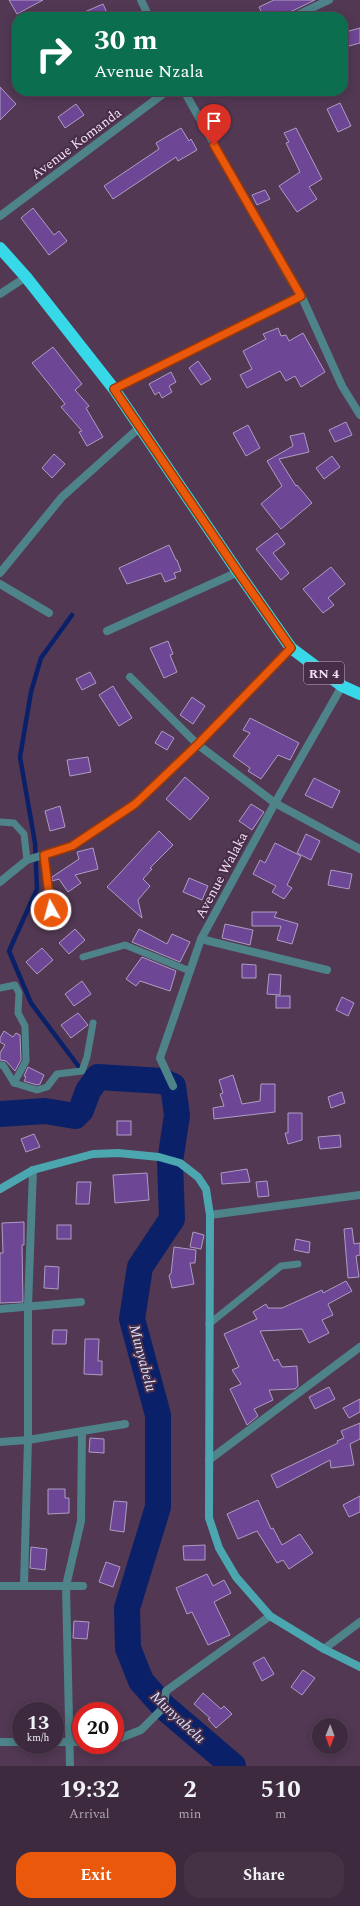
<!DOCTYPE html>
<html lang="en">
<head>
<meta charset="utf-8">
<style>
  :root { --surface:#3e2a3e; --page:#453245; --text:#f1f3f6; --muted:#ada7b0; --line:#574658; --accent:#ea580c }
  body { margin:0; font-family:Spectral,serif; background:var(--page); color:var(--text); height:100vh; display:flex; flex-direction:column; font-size:15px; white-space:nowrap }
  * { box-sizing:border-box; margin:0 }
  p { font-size:13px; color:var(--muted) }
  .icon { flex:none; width:22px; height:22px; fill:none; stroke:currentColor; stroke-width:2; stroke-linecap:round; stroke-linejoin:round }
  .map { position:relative; height:1766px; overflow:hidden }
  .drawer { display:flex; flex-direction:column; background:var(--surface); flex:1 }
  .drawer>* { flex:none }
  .guide { position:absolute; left:12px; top:12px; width:336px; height:84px; border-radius:16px; box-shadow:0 2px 10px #0003,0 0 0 1px var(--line); background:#0b6e4f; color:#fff; overflow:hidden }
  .needle { width:26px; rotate:181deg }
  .controls { position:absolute; left:312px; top:1718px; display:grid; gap:8px }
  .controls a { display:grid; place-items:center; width:36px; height:36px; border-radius:50%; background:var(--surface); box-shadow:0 2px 10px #0003,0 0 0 1px var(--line); font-size:20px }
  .speed { position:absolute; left:12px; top:1702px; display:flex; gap:8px; font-size:20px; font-weight:700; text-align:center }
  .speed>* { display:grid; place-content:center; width:52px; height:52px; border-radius:50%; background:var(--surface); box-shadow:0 2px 10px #0003,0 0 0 1px var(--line); line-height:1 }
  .speed small { font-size:10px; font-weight:400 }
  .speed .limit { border:6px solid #d22; background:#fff; color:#111 }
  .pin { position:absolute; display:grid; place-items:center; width:34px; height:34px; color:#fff; margin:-41px -17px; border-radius:50% 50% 50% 0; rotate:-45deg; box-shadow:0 0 4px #0007 }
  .pin .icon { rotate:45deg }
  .me { position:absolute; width:44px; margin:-22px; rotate:353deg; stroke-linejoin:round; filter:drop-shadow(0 0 3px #0008) }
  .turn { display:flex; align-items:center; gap:14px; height:84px; padding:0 16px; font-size:18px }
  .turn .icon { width:52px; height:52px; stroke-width:2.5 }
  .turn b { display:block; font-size:28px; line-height:34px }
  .eta { display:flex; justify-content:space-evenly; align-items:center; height:68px; text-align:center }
  .eta b { font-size:24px; font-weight:700; line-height:28px }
  .button { display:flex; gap:8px; margin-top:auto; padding:8px 16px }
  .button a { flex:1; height:46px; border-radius:16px; background:var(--accent); color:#fff; font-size:16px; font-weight:700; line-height:46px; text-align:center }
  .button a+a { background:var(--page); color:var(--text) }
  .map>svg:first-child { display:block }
</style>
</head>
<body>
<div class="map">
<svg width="360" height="1766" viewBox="0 0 360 1766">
  <rect width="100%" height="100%" fill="#523853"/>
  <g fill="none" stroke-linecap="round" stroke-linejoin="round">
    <!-- stream -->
    <polyline stroke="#0a2169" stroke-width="4.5" points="72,615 41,658 31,692 20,757 35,843 37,889 9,951 31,1003 82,1071 98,1077"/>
    <!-- river -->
    <polyline stroke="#0a2169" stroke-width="26" points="0,1114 45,1111 75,1116 81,1110 88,1091 98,1077 162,1081 173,1086 177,1115 170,1162 172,1219 140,1267 132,1319 158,1415 158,1507 127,1608 128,1648 141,1681 164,1707 233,1766"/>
  </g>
  <!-- building -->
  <g fill="#6e4696" stroke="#ad9dc3">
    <polygon points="9,0 43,0 17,14"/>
    <polygon points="274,0 315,0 288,13 287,11 274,17 264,17 259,7"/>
    <polygon points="103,4 109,17 73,17"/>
    <polygon points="360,28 360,43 349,46 345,32"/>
    <polygon points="0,87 16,104 0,120"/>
    <polygon points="340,103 351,126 338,132 327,109"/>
    <polygon points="76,104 84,115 65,128 58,117"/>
    <polygon points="181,128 189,141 191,139 197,150 178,161 176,157 113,199 104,186 159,149 156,143"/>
    <polygon points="296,128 322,179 309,187 317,199 297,212 279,186 300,172 286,143 289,142 284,133"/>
    <polygon points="265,190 270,199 257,205 252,195"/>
    <polygon points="33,208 54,235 59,231 67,241 49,255 21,218"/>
    <polygon points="278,328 281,336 286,335 289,341 303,333 325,372 301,387 295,376 286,381 280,371 247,388 240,375 252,369 243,351 266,339 263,334"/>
    <polygon points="53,347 82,384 75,390 89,406 86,408 103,437 87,446 79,432 82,431 61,407 65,404 32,363"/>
    <polygon points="198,361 211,379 201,385 189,368"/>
    <polygon points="171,372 176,382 169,386 172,392 162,398 159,392 155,395 149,384"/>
    <polygon points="346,422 352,435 335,442 329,430"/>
    <polygon points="248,425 260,448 246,456 233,433"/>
    <polygon points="304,433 309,452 279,459 296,486 297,485 312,503 281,529 261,504 282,486 267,461 293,446 290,436"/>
    <polygon points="54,454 65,464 52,478 42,468"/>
    <polygon points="332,456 340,467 324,479 316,468"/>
    <polygon points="277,533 285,544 273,553 289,573 281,580 256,549"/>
    <polygon points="169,545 176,560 177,560 181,571 174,573 176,578 165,582 161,573 127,584 119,568"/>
    <polygon points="331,567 345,584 328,598 334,605 323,613 303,589"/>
    <polygon points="168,641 173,654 170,655 177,672 164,678 150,648"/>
    <polygon points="90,672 96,683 82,690 76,679"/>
    <polygon points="113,686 132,718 119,726 99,695"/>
    <polygon points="192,697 205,706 193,724 180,715"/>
    <polygon points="250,718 299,743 290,760 278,755 261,779 248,771 250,768 233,756 250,733 243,730"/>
    <polygon points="162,731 174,738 167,750 155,743"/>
    <polygon points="88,757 91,772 70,776 67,760"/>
    <polygon points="185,777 209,798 190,820 166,799"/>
    <polygon points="314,778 340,791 332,808 305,795"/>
    <polygon points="251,804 264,812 252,830 239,821"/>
    <polygon points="60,806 65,827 50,831 45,811"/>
    <polygon points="159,831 173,845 150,868 152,869 143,879 150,886 138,900 142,918 107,887"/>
    <polygon points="306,834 320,841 311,860 297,853"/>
    <polygon points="275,843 301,856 287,885 292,888 284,899 272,892 276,886 253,874 260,860 265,863"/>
    <polygon points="93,848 98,869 75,875 81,883 68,892 59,879 52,881 52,877 79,859 77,852"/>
    <polygon points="331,870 352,874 349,889 328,885"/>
    <polygon points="189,878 208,886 202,900 183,892"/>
    <polygon points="252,912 277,912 274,917 298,924 292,944 277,940 281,926 252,926"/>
    <polygon points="225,924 253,930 250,945 222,938"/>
    <polygon points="75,929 85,940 69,954 59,943"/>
    <polygon points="139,929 167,944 172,934 190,942 180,962 132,942"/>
    <polygon points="42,948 53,960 37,974 26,962"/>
    <polygon points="142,957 176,971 170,991 140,981 136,986 126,979"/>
    <polygon points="242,964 256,965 256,978 242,978"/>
    <polygon points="269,974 281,975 280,995 267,994"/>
    <polygon points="82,981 91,994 74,1006 65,994"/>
    <rect x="276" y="996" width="14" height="12"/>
    <polygon points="342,997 354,1003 348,1016 336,1010"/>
    <polygon points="78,1013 88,1025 71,1038 61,1025"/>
    <polygon points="4,1031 13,1037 16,1033 20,1035 21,1060 15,1071 6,1061 0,1060 0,1053 5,1045 0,1042 0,1038"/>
    <polygon points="28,1067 44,1075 40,1084 37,1085 24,1081 26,1077 24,1076"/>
    <polygon points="233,1075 242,1104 260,1101 261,1084 275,1084 275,1112 214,1119 213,1108 224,1106 220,1094 223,1093 219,1080"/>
    <polygon points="342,1092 345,1103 331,1108 328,1097"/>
    <polygon points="288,1113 302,1113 302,1140 288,1144 285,1133 288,1133"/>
    <rect x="117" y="1121" width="14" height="14"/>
    <polygon points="34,1134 40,1147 26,1152 21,1139"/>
    <polygon points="340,1135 341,1147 320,1149 318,1137"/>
    <polygon points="247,1169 250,1182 222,1184 221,1173"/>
    <polygon points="147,1173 149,1200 115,1203 113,1175"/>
    <polygon points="267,1181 269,1196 258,1197 256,1182"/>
    <polygon points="77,1182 91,1182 89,1204 76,1204"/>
    <polygon points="24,1222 24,1245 22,1245 23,1302 0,1303 0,1253 3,1253 2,1223"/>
    <rect x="57" y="1225" width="14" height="14"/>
    <polygon points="352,1228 354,1244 360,1243 360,1255 356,1256 359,1277 348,1278 344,1229"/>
    <polygon points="193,1232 204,1235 201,1249 190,1247"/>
    <polygon points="296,1239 310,1242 309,1253 294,1250"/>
    <polygon points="174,1247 196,1250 195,1263 190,1263 194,1284 172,1288 169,1275 171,1274"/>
    <polygon points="45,1266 59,1267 58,1289 44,1288"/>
    <polygon points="346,1281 352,1291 328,1304 333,1315 322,1320 329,1333 309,1343 302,1329 260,1331 274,1361 278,1359 282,1367 297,1366 298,1386 295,1389 269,1390 273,1400 254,1409 258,1416 247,1425 230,1389 241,1384 232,1370 239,1367 224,1334 257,1319 253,1312 266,1304 268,1308 282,1308 322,1290 323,1293"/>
    <polygon points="53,1330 67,1330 66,1344 52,1344"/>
    <polygon points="85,1339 99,1339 98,1361 102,1361 102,1375 84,1374"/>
    <polygon points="329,1387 335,1399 315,1409 309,1397"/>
    <polygon points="360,1399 360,1412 349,1418 343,1408"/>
    <polygon points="360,1423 360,1439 350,1444 354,1465 331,1468 330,1460 277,1488 271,1475 338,1443 337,1441 344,1438 341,1431"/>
    <polygon points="90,1438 104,1439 104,1453 89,1452"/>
    <polygon points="48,1489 65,1489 65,1498 69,1498 69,1513 48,1514"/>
    <polygon points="360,1496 360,1512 349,1517 343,1505"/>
    <polygon points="258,1500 271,1529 273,1528 282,1545 300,1534 313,1553 289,1569 283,1560 277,1563 257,1531 238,1539 227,1514"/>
    <polygon points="114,1501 127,1502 124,1532 110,1530"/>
    <polygon points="205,1545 205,1560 184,1560 183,1546"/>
    <polygon points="31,1547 47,1549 45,1570 30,1568"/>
    <polygon points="106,1562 120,1567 113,1587 99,1582"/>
    <polygon points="207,1574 213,1586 224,1580 231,1593 214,1602 230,1635 208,1645 192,1612 187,1614 176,1588"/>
    <polygon points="74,1621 89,1622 87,1639 73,1638"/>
    <polygon points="264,1657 274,1674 262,1681 253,1663"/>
    <polygon points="303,1670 315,1678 302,1695 291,1687"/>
    <polygon points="203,1693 221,1709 224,1706 232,1714 216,1728 208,1719 210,1718 194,1704"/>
  </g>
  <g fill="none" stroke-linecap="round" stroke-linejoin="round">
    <!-- lane -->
    <g stroke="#4d8389" stroke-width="7">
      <polyline points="0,822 14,823 24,834 27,860"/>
      <polyline points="44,855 51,910"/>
      <polyline points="83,957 125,945 190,971"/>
      <polyline points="0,988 15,985 19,993 18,1013 25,1026 26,1061 14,1083"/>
      <polyline points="0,1065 3,1065 14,1083 37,1090 47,1087 57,1074 82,1071 87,1057 93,1023"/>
      <polyline points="209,1324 281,1266 298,1264"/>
    </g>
    <!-- street -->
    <g stroke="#4d8389" stroke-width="8">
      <polyline points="141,0 149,17"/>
      <polyline points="293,17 329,0"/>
      <polyline points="184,91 293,284 301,295 342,386 360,415"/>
      <polyline points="0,216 167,91"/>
      <polyline points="0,294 26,277"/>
      <polyline points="114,389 301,295"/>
      <polyline points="0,573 62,497 140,427"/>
      <polyline points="0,584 49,613"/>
      <polyline points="107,631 238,572"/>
      <polyline points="130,677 197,744 275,803 360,849"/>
      <polyline points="0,882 27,860 72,846 135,804 197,744 291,648"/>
      <polyline points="201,939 327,970"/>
      <polyline points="173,1086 160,1058 201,939 275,803 342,686"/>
      <polyline points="210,1215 360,1195"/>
      <polyline points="0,1309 81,1302"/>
      <polyline points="0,1442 28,1440 125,1424"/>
      <polyline points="209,1460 360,1347"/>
      <polyline points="24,1585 28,1440 28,1306 33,1170"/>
      <polyline points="0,1586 83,1586"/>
      <polyline points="324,1649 360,1622"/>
      <polyline points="115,1740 141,1730 164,1707 166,1691 270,1616"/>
      <polyline points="0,1742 21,1742"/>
      <polyline points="55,1742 81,1742"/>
      <polyline points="70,1766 66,1586 81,1521 82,1431"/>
    </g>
    <!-- secondary -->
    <polyline stroke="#4ba6b0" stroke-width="8" points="0,1189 33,1170 93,1154 118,1153 159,1157 180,1163 198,1177 206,1189 210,1215 209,1518 219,1548 236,1577 270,1616 324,1649 360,1667"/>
    <!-- highway -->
    <polyline stroke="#37d9e9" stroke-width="12" points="0,248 26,277 114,389 238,572 291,648 342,686 360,694"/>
  </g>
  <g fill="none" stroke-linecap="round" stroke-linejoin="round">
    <defs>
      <polyline id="route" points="51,910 44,855 72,846 135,804 198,744 291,648 238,572 114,389 301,296 214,145"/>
    </defs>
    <!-- route casing -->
    <use href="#route" stroke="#983908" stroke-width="10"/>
    <!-- route -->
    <use href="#route" stroke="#ea580c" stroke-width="7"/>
  </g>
  <g text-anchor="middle" stroke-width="4" stroke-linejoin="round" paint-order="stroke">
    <!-- shield labels -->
    <rect fill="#472d48" stroke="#beaabe" stroke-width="1" x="304" y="662" width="40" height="22" rx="3"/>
    <g font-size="13" font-weight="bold" fill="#f1e0f1">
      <text x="324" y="678">RN 4</text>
    </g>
    <!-- street labels -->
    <g font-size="14" fill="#f1e0f1" stroke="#472d48">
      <text transform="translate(76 143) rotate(-37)" y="5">Avenue Komanda</text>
      <text transform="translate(221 875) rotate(-62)" y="5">Avenue Walaka</text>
    </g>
    <!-- water labels -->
    <g font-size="15" font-style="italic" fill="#d7e2f8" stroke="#472d48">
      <text transform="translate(143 1358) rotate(75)" y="5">Munyabelu</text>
      <text transform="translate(178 1717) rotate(43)" y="5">Munyabelu</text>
    </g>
  </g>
</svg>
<div class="controls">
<a><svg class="needle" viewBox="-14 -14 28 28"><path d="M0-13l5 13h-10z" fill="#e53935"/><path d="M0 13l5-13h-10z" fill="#ada7b0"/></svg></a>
</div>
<div class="speed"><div>13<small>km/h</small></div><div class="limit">20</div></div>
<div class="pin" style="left:214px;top:145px;background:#d93025"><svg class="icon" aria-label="arrive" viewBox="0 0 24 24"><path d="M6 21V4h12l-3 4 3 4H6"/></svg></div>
<svg class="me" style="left:51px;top:910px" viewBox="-20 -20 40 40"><circle r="17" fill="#ea580c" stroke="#fff" stroke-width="3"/><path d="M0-11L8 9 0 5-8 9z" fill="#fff"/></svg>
<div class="guide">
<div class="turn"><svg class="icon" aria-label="right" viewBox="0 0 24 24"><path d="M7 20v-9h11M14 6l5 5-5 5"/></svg><div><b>30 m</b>Avenue Nzala</div></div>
</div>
</div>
<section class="drawer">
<div class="eta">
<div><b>19:32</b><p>Arrival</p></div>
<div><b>2</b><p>min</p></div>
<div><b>510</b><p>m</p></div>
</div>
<div class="button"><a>Exit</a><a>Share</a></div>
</section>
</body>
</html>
